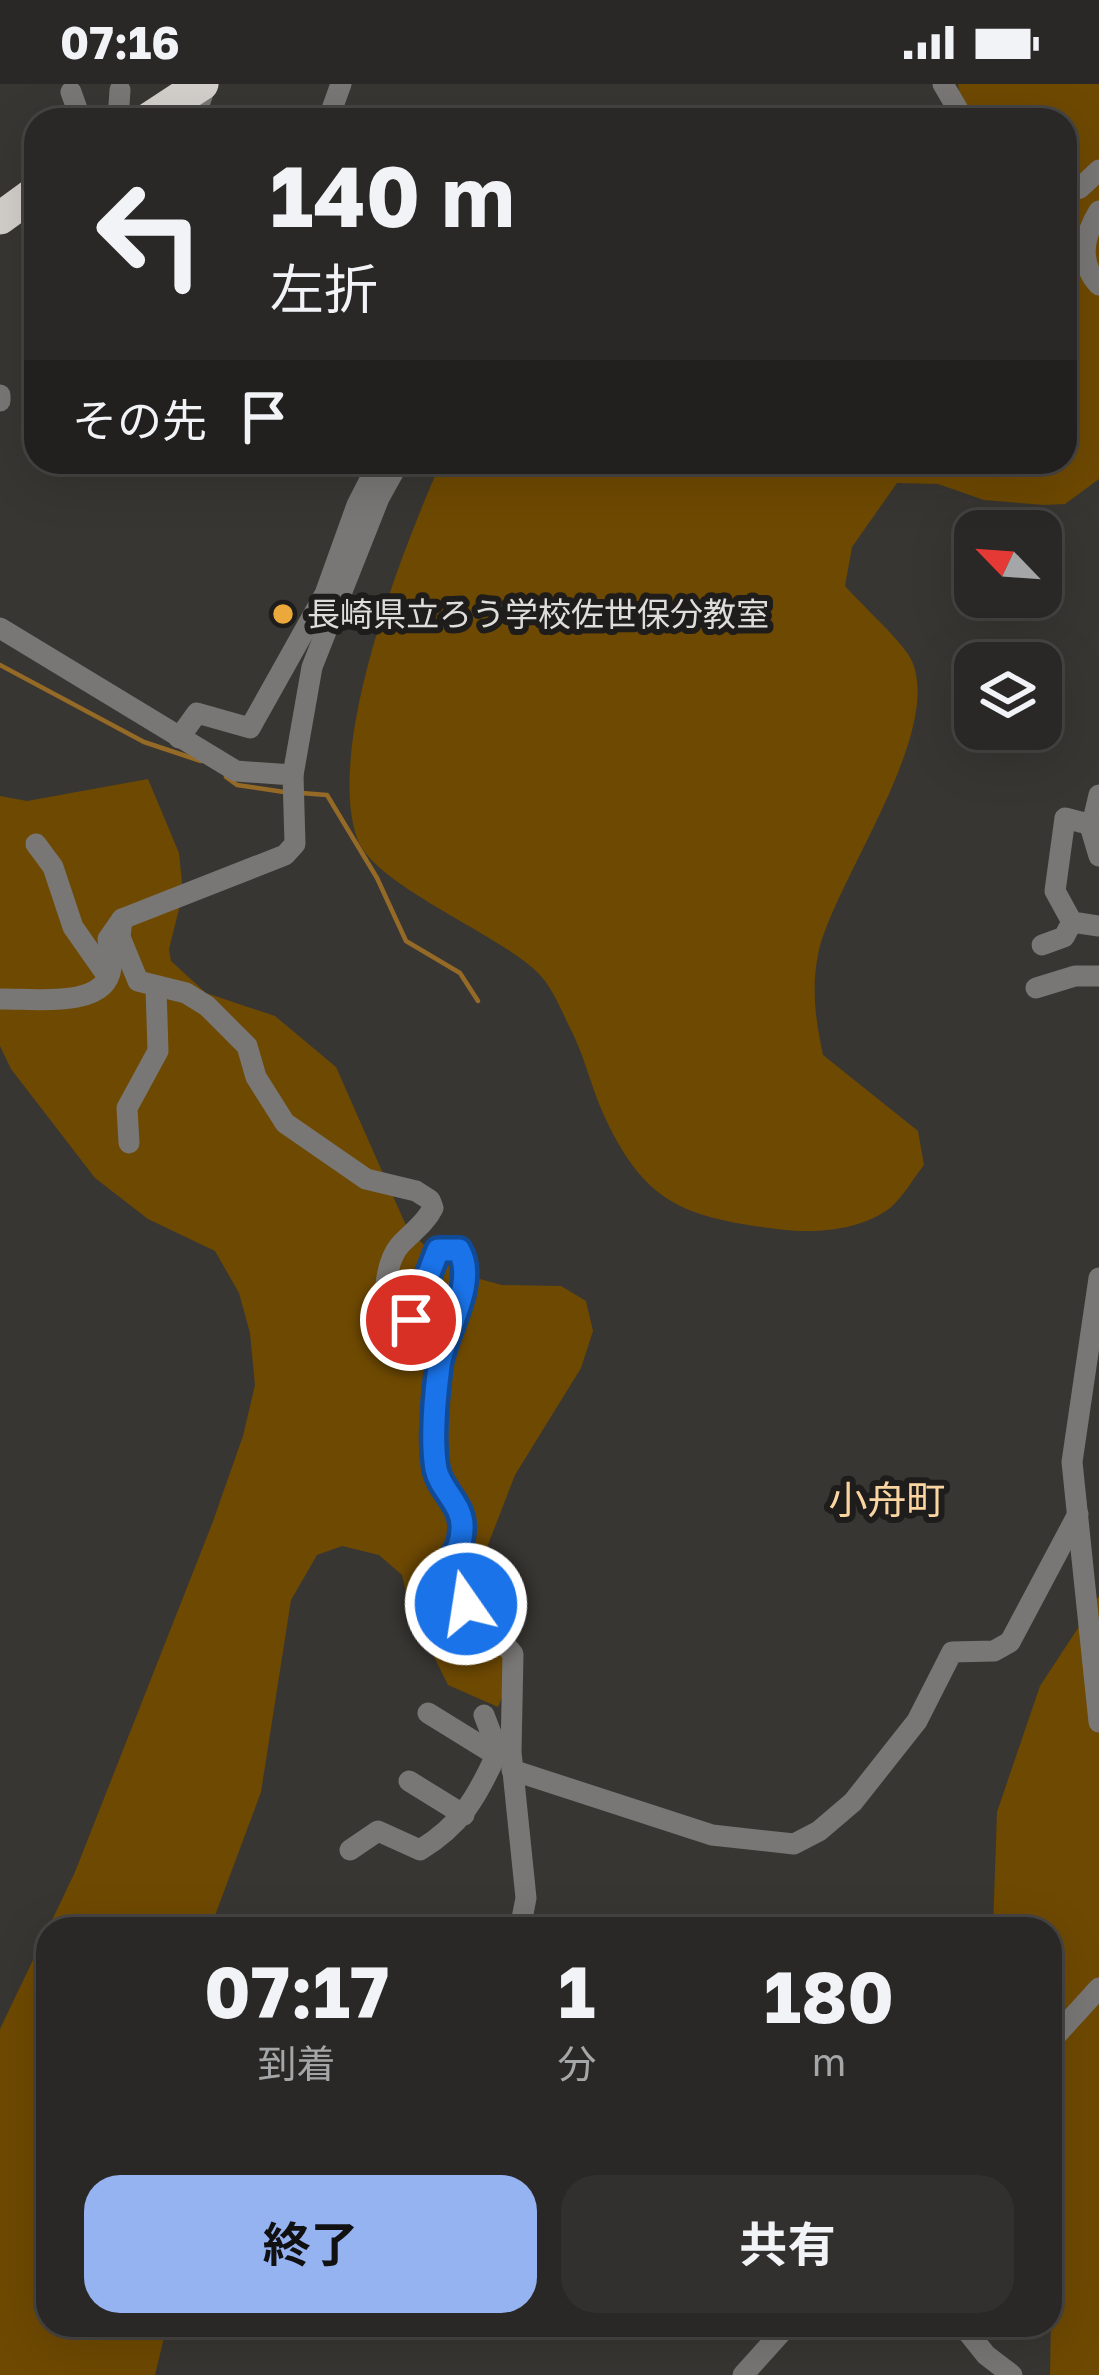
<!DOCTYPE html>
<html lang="ja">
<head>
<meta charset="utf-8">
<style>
  :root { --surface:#2a2826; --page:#32302e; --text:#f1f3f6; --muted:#a5a6a7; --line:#464443; --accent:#95b2f1 }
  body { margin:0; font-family:"Golos Text","Noto Sans JP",sans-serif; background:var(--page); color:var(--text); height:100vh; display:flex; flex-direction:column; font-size:45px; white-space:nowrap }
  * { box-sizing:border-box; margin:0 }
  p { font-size:39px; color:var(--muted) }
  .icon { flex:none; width:66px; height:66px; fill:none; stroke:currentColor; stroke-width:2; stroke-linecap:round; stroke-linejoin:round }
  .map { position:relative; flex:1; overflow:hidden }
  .drawer { position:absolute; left:36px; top:1833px; width:1026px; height:420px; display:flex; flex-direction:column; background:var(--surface); border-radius:36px; box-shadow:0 12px 48px #0002,0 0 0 3px var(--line) }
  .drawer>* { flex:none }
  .hud { position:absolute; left:24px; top:24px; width:1053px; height:366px; border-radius:36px; box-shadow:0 12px 48px #0002,0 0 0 3px var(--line); background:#2a2826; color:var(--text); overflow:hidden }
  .needle { width:78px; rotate:295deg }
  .fabs { position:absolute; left:954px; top:426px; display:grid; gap:24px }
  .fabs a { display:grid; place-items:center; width:108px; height:108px; border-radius:24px; background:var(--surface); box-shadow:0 12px 48px #0002,0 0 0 3px var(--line); font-size:60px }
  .pin { position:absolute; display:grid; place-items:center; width:102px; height:102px; color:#fff; margin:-51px; border:6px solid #fff; border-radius:50%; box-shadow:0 3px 12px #0007 }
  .me { position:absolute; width:132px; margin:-66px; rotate:347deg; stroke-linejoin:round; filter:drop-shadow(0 0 9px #0008) }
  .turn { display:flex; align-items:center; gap:42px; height:252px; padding:0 48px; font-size:54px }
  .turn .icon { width:156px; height:156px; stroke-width:2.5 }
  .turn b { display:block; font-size:84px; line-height:102px }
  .then { display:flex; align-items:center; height:114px; padding:0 48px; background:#0003; gap:24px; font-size:45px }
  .eta { display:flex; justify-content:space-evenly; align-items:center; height:204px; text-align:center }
  .eta b { font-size:72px; font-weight:700; line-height:84px }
  .primary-button { display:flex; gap:24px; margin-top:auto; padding:24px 48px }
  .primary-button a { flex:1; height:138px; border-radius:36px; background:var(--accent); color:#111; font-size:48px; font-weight:700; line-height:138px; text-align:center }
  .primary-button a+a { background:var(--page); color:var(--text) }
  .status { display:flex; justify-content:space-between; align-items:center; height:84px; padding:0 60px; background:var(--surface); direction:ltr }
  .status svg { height:33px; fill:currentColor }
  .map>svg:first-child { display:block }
</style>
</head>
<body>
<div class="status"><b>07:16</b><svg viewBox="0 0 49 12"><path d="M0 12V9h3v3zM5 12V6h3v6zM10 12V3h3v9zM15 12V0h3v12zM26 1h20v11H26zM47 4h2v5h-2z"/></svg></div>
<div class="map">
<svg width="1099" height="2291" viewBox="0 0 1099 2291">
  <rect width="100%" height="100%" fill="#383632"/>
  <!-- green -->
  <g fill="#6e4902">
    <path d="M958 0H1099V395L1065 420 1044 421 984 416 938 400 897 399 852 463 845 502C861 520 897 553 908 570 952 639 832 799 818 871 811 905 816 938 823 971L918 1047 924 1081C913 1095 903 1113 890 1124 860 1147 812 1150 777 1145 681 1133 643 1118 602 1027 590 999 584 970 569 942 561 925 551 901 537 888 496 848 373 801 357 754 325 661 403 465 441 378H1065V36H963Z"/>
    <polygon points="148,695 179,769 183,809 169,865 171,877 206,909 275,932 336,983 408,1146 443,1178 465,1191 502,1201 561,1202 586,1217 593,1247 581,1284 515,1391 484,1471 509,1596 498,1623 448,1601 409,1522 402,1491 379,1471 342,1462 317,1471 291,1516 261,1708 210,1845 48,1845 48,2241 167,2241 155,2291 0,2291 0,1945 75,1788 212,1440 243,1352 255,1301 250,1249 239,1209 215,1167 148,1135 95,1094 11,985 0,962 0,712 27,717"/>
    <polygon points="1099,1512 1099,2291 1050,2291 1055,2003 1050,1995 1050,1845 993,1845 997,1728 1040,1602"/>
  </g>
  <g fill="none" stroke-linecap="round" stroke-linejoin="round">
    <!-- stream -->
    <g stroke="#946a26" stroke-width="4.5">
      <polyline points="0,581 144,658 201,677"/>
      <polyline points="226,693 237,701 284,708"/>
      <polyline points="301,709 327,711 377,794 406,857 460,889 478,917"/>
    </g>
    <!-- minor -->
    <g stroke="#787775" stroke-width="21">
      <polyline points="943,0 964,36"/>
      <polyline points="71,8 81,36"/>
      <polyline points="118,36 120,6"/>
      <polyline points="194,36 206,0"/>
      <polyline points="328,36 341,0"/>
      <polyline points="1065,109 1080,104 1099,86"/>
      <path d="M1099 127C1084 151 1078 179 1099 201"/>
      <polyline points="0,311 0,317"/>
      <path d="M0 544 236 687 293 691 295 760 285 771 122 835 108 855C109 864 112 875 111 884 106 926 30 914 0 915"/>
      <polyline points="179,654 197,629 250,644 325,510 357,421 379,378"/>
      <polyline points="293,691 312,583 379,414 399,378"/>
      <polyline points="1099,711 1091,745 1099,772"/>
      <polyline points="1092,741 1065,734 1055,807 1072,838 1099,842"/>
      <polyline points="36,760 53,783 73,843 108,893"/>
      <path d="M122 835 120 853 138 897 186 909 207 922 247 962 256 993 285 1039 366 1095 416 1107 430 1116 433 1124C425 1140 411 1149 400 1161 383 1181 383 1223 388 1248L398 1253 406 1249 438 1166H459L465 1177 439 1279 437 1389 458 1424 463 1446 447 1479 448 1493 513 1570 511 1668 526 1814 520 1845"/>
      <polyline points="1042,861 1064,853 1072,838"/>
      <polyline points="1036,904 1075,892 1099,892"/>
      <polyline points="129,1059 127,1024 158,967 156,904"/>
      <polyline points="1099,1194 1072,1378 1099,1638"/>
      <polyline points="484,1631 499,1670"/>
      <polyline points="512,1686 712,1751 794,1760 819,1747 853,1718 917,1637 952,1568 994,1567 1010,1558 1078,1430"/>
      <polyline points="409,1697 464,1731"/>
      <path d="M350 1766 378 1747 420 1766C461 1741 477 1713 496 1671L428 1629"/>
      <polyline points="1050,1958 1099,1904"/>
      <polyline points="962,2241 986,2271 1012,2291"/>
      <polyline points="743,2291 788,2241"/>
    </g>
    <!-- highway -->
    <g stroke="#d3cfcb" stroke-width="33">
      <polyline points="147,36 202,0"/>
      <polyline points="0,134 36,108"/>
    </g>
  </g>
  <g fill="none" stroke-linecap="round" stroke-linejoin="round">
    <defs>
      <path id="route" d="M411 1236 438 1166H459C478 1200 444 1247 439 1282 435 1313 431 1355 436 1385 440 1406 464 1421 462 1445 461 1485 429 1466 466 1520"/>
    </defs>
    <!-- route casing -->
    <use href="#route" stroke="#114b97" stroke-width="30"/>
    <!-- route -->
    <use href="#route" stroke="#1a73e8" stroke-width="21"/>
  </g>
  <!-- markers -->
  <circle fill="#eca93b" stroke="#1f1d1c" stroke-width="4.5" cx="283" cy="530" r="12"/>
  <g text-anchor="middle" stroke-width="12" stroke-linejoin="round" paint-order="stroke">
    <!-- poi labels -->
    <g font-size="33" fill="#deddda" stroke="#1f1d1c" text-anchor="start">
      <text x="307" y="542">長崎県立ろう学校佐世保分教室</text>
    </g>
    <!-- quarter labels -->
    <g font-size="39" fill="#fbd5a1" stroke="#1f1d1c">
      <text x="887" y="1430">小舟町</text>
    </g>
  </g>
</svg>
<div class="fabs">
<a><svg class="needle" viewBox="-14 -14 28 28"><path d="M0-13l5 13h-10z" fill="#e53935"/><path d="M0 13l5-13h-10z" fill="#a5a6a7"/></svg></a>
<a><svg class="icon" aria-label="layers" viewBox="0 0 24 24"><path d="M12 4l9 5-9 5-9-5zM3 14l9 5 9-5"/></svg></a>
</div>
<div class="pin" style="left:411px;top:1236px;background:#d93025"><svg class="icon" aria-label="arrive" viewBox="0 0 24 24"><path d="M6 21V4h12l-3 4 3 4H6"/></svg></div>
<svg class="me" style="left:466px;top:1520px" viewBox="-20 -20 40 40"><circle r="17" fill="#1a73e8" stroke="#fff" stroke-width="3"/><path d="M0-11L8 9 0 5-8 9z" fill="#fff"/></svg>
<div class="hud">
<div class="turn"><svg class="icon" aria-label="left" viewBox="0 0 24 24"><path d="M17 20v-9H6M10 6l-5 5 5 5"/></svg><div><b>140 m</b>左折</div></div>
<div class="then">その先<svg class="icon" aria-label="arrive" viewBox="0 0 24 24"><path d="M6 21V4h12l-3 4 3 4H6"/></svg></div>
</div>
<section class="drawer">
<div class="eta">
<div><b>07:17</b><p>到着</p></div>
<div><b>1</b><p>分</p></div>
<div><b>180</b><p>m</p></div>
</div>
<div class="primary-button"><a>終了</a><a>共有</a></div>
</section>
</div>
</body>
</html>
